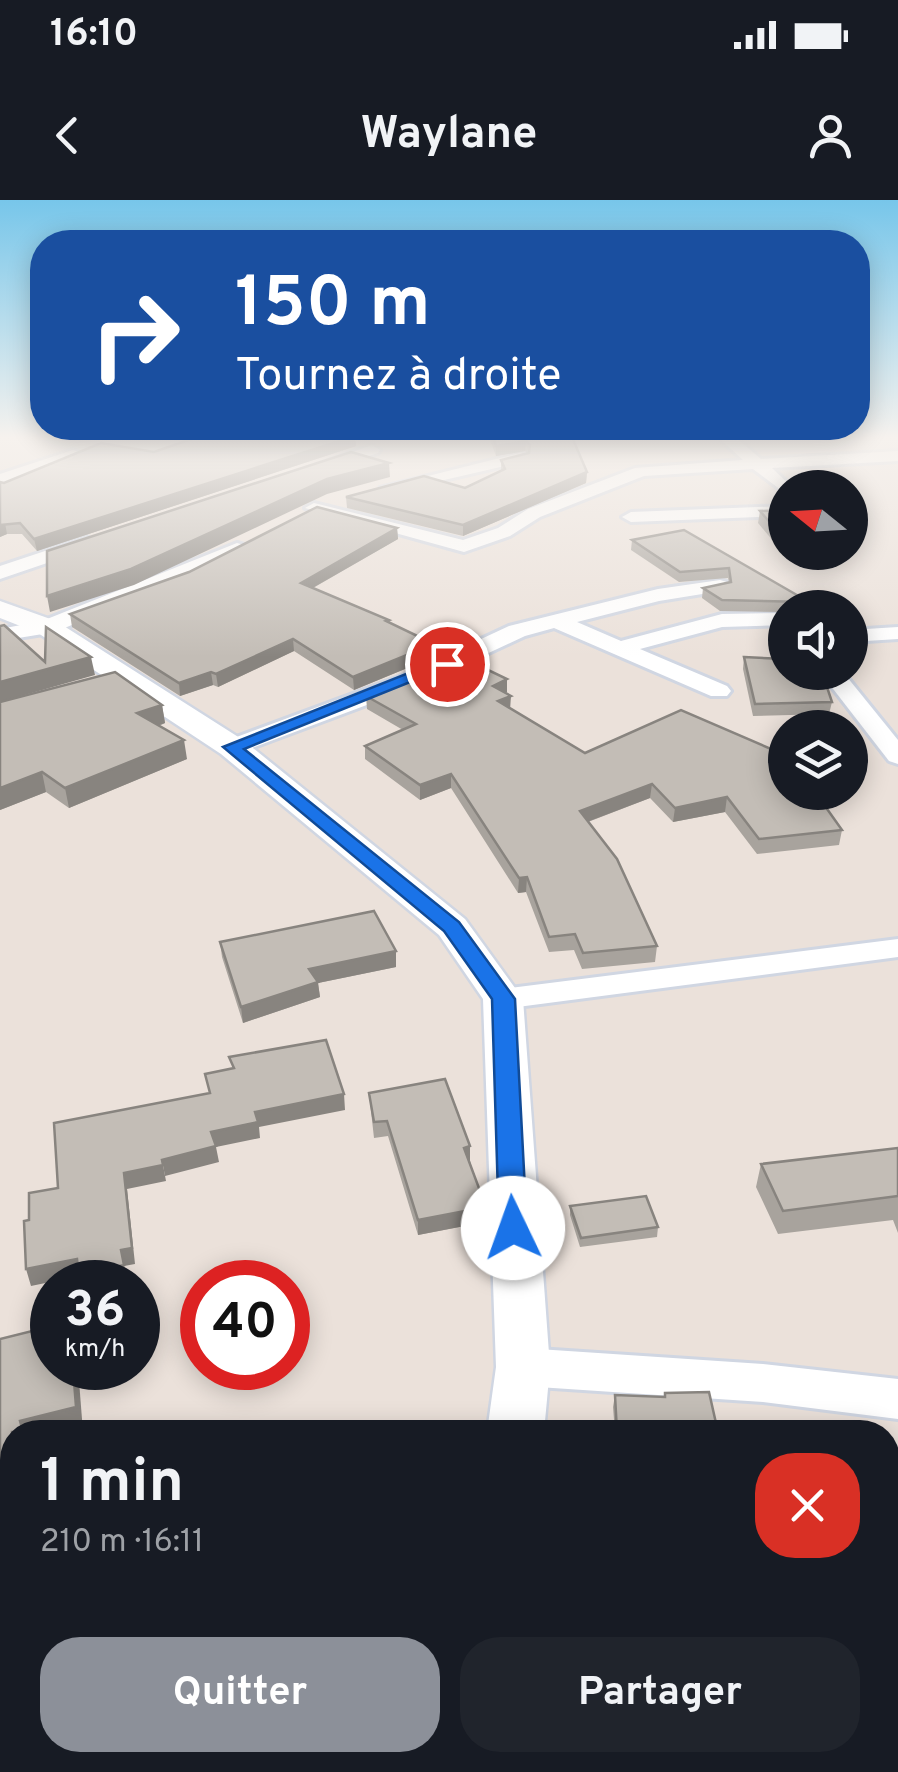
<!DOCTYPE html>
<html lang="fr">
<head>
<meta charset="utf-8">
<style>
  :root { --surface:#171b24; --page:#20242c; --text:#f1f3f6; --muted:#9ea1a6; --accent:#8c9099 }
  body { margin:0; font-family:Overpass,sans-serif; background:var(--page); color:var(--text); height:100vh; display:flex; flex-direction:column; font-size:38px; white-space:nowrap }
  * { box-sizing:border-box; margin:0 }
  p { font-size:32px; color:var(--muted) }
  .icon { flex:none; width:55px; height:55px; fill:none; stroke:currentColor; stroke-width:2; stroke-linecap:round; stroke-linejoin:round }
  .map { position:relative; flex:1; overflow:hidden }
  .details { position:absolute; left:0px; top:1220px; width:900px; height:352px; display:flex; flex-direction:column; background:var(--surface); border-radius:40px 40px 0 0; box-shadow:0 5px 25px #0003 }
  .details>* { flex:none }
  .hud { position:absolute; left:30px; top:30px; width:840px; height:210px; border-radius:40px; box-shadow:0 5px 25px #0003; background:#1a4fa0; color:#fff; overflow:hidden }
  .needle { width:65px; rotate:288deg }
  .buttons { position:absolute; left:768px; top:270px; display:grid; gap:20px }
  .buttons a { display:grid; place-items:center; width:100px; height:100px; border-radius:50%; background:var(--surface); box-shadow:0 5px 25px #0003; font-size:50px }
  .speed { position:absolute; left:30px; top:1060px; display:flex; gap:20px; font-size:50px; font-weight:700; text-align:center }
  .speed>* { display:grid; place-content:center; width:130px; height:130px; border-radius:50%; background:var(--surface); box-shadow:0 5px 25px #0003; line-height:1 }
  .speed small { font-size:25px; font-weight:400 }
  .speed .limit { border:15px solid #d22; background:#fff; color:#111 }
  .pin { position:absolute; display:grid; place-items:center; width:85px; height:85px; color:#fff; margin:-42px; border:5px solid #fff; border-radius:50%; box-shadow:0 2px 10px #0007 }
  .me { position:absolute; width:110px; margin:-55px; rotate:357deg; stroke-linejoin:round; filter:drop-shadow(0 0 8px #0008) }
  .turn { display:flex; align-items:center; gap:35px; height:210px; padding:0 40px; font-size:45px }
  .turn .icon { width:130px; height:130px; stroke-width:2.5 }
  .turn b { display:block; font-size:70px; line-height:85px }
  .round { display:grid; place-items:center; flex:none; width:105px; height:105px; border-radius:40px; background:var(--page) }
  .overview { display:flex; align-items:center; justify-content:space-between; height:170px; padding:0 40px }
  h1 { font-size:60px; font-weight:700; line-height:75px }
  .button { display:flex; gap:20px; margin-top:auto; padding:20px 40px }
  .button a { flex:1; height:115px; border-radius:40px; background:var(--accent); color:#fff; font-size:40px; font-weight:700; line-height:115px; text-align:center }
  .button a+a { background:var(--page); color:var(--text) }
  .status { display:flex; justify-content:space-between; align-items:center; height:70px; padding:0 50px; background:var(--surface); direction:ltr }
  .status svg { height:28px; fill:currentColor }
  header { display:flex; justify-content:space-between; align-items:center; height:130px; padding:0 40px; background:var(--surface); font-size:45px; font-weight:700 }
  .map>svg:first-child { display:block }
</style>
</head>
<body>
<div class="status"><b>16:10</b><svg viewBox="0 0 49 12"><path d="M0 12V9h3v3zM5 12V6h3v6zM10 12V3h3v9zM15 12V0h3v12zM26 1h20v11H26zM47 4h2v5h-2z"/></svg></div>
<header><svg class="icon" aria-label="back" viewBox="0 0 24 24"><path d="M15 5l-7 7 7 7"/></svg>Waylane<svg class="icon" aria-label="person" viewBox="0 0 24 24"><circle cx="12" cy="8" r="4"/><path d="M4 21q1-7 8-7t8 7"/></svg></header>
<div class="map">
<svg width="898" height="1572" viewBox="0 0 898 1572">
  <rect width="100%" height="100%" fill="#ebe1da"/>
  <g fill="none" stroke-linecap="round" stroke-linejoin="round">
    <defs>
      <g id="minor">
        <polygon points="718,237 735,237 761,259 898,251 898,261 772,268 793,288 785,288 785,293 753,269 644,276 540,317 510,336 464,352 305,308 314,303 463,340 498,328 528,309 635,268 743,260"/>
        <polygon points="372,245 380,250 378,253 319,272 311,267"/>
        <polygon points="73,250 79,252 79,258 0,285 0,274"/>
        <polygon points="520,253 526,255 526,261 388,293 380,288"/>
        <polygon points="785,306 785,316 631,322 622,317 631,312"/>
        <polygon points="87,337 96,343 94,347 0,379 0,366"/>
        <polygon points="237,343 244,345 244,353 55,432 0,441 0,429 42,421"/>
        <polygon points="720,380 727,382 727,390 659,401 577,422 621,441 722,414 785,413 785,425 722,427 640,449 727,486 731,491 727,496 711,496 554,428 525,436 420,485 241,552 223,552 219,547 223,542 404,475 509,426 658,389"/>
        <polygon points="898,427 898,439 850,442 850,430"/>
        <polygon points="820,472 843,472 898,540 898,564 889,561"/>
        <polygon points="898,739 898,757 503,809 491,806 487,799 491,792 503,789"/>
        <polygon points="523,1148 763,1164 898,1179 898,1219 763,1202 523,1186 507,1180 501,1167 507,1154"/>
      </g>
      <g id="tertiary">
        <polygon points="0,401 56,421 243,540 465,719 523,799 550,1167 544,1232 487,1232 496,1167 483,799 439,735 221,554 38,433 0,418"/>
        <polygon points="433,1560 503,1560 501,1572 431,1572"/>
      </g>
    </defs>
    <!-- minor casing -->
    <use href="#minor" stroke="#d0d6e2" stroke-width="6"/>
    <!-- tertiary casing -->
    <use href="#tertiary" stroke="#d0d6e2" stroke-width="5"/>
    <!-- minor -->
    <use href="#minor" fill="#fff" fill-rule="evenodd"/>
    <!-- tertiary -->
    <use href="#tertiary" fill="#fff" fill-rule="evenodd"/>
  </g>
  <!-- wall -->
  <g fill="#a8a39d">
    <polygon points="197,237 355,237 356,246 37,351 22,334 7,334 0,337 0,282 4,283 154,252"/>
    <polygon points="489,237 572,237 587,272 586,283 463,336 347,308 346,297 465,288 501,271 501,260 528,254 525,251 496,256"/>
    <polygon points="785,310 785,352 850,353 784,354 758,323 760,311"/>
    <polygon points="397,328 398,339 313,388 434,444 434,457 354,490 294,451 218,487 213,485 180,496 72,427 70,414"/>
    <polygon points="684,330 809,402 809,408 785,408 785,412 720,411 702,398 703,388 729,383 728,378 679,382 631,350 632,340"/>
    <polygon points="744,457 832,502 829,514 753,516 743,469"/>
    <polygon points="507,479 507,492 505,493 510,508 585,553 842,630 839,645 757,654 725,612 673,622 650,598 588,622 657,746 655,762 582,769 574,750 549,752 526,692 518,693 451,588 420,600 365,559 365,546 403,530 367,509 366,496"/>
    <polygon points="0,502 162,505 165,523 159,526 187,559 69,608 46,592 0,610"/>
    <polygon points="220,742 396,751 396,767 318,783 320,797 243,823 222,757"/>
    <polygon points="369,893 470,961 485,1022 418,1035 388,936 374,938"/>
    <polygon points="898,948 898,1033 893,1020 778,1034 756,987 761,964"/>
    <polygon points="570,1006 658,1027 657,1037 580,1047 570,1015"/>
    <polygon points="665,1193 718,1232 615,1232 613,1207 615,1195 664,1197"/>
    <polygon points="665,1560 825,1560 826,1572 664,1572"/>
  </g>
  <!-- shaded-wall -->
  <g fill="#88847f">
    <polygon points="352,237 355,237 356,246 37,351 34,339"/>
    <polygon points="526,241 525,251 496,256 496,246"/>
    <polygon points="389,263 390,277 327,294 134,385 50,412 47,396 327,279"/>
    <polygon points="587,272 586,283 463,336 463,325"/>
    <polygon points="5,323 7,334 0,337 0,325"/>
    <polygon points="397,328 398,339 302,394 301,383"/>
    <polygon points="293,439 294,451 218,487 216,474"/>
    <polygon points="434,444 434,457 354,490 353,477"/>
    <polygon points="91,457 95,475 0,502 0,482"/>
    <polygon points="211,472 213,485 180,496 179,483"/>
    <polygon points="507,479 507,492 492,499 493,486"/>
    <polygon points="511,496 510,510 498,501"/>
    <polygon points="162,505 165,523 140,532 137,513"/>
    <polygon points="184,540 187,559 69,608 65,588"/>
    <polygon points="42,572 46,592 0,610 0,588"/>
    <polygon points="451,574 451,588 420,600 420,585"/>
    <polygon points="652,584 650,598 579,625 580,611"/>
    <polygon points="727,597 725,612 673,622 675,608"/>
    <polygon points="527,677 526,692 518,693 519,678"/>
    <polygon points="396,751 396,767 318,783 320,797 243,823 241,807 309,769"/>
    <polygon points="344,894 345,910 259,927 260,938 216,947 219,962 165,976 162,960 211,932 255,912"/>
    <polygon points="470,946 470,961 464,964 464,948"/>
    <polygon points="163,965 166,981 127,989 135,1064 124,1066 121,1050 124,973"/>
    <polygon points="486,1007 485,1022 418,1035 418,1020"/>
    <polygon points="77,1059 124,1065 128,1081 122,1082 81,1082 79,1076 31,1086 26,1069"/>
    <polygon points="73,1168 78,1168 83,1232 23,1232 20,1221"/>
    <polygon points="12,1291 12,1318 0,1323 0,1295"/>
    <polygon points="324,1560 330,1560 327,1572 322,1572"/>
    <polygon points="230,1563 232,1572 199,1572"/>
  </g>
  <!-- building -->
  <g fill="#c3bdb6" stroke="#88847f" stroke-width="2.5">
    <polygon points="197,237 352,237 34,339 20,323 0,325 0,282 4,283 101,243 154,252"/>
    <polygon points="493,237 572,237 587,272 463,325 346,297 424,276 465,288 505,269 501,260 529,253 530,245 526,241 496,246"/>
    <polygon points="351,252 389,263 327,279 131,369 47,396 47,351"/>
    <polygon points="317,307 397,328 301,383 389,420 386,421 434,444 353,477 293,439 216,474 211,472 179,483 70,414 189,372"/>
    <polygon points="785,310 785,340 760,311"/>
    <polygon points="684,330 809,402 722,400 703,388 731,382 729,368 680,372 632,340"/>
    <polygon points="4,425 45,462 46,427 91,457 0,482 0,426"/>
    <polygon points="461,457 507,479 493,486 511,496 498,501 585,553 681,510 785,555 785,592 815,592 842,630 759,639 727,597 675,608 652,584 580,611 617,659 657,746 583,753 575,734 549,737 527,677 519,678 451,574 420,585 365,546 416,524 366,496"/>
    <polygon points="744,457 785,459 785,472 822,472 832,502 755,504"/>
    <polygon points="115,472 162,505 137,513 184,540 65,588 42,572 0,588 0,502"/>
    <polygon points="374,711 396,751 309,769 318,782 241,807 220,742"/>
    <polygon points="326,840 344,894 255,912 258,922 211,932 216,946 162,960 163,965 124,973 132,1048 121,1050 124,1065 79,1076 77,1059 26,1069 24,1021 29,1020 29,993 58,988 54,923 210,893 205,874 234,868 229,857"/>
    <polygon points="445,879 470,946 464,948 486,1007 418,1020 387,921 374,922 369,893"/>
    <polygon points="898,948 898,996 783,1011 761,964"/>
    <polygon points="646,996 658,1027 581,1038 570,1006"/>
    <polygon points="52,1126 52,1168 73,1168 76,1207 20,1221 23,1232 12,1232 12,1291 0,1295 0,1139"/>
    <polygon points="709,1192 718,1232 617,1232 615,1195 665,1197 665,1193"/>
    <polygon points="49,1560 324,1560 322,1572 228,1572 230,1563 199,1572 49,1572"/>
    <polygon points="670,1560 825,1560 826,1572 669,1572"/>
  </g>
  <!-- sky -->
  <linearGradient id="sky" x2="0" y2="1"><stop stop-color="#77c6ea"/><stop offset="0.52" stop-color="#f6f2ee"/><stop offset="1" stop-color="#f6f2ee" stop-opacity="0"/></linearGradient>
  <rect width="898" height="457" fill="url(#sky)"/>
  <!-- route -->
  <polygon fill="#1a73e8" stroke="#114b97" stroke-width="2.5" points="441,460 455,464 244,549 459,722 515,799 527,1028 523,1035 513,1038 503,1035 499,1028 492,799 444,731 223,547"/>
</svg>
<div class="buttons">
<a><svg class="needle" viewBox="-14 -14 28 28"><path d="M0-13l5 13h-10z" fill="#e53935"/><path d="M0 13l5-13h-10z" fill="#9ea1a6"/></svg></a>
<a><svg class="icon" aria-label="sound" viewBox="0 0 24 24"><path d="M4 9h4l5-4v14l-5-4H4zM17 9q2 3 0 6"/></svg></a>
<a><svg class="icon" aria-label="layers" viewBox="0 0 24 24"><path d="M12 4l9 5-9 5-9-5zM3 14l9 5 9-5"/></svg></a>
</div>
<div class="speed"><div>36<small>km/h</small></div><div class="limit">40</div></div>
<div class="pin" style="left:447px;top:464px;background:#d93025"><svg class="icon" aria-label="arrive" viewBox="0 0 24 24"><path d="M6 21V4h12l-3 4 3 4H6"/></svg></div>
<svg class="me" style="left:513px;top:1028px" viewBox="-20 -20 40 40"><circle r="19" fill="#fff"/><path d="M0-13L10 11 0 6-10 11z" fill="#1a73e8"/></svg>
<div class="hud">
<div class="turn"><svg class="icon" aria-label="right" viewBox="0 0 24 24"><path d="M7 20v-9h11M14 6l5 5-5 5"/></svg><div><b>150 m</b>Tournez à droite</div></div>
</div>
<section class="details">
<div class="overview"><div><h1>1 min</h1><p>210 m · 16:11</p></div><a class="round" style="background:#d93025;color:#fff"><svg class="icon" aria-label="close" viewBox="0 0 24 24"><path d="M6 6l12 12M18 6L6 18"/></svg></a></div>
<div class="button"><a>Quitter</a><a>Partager</a></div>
</section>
</div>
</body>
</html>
